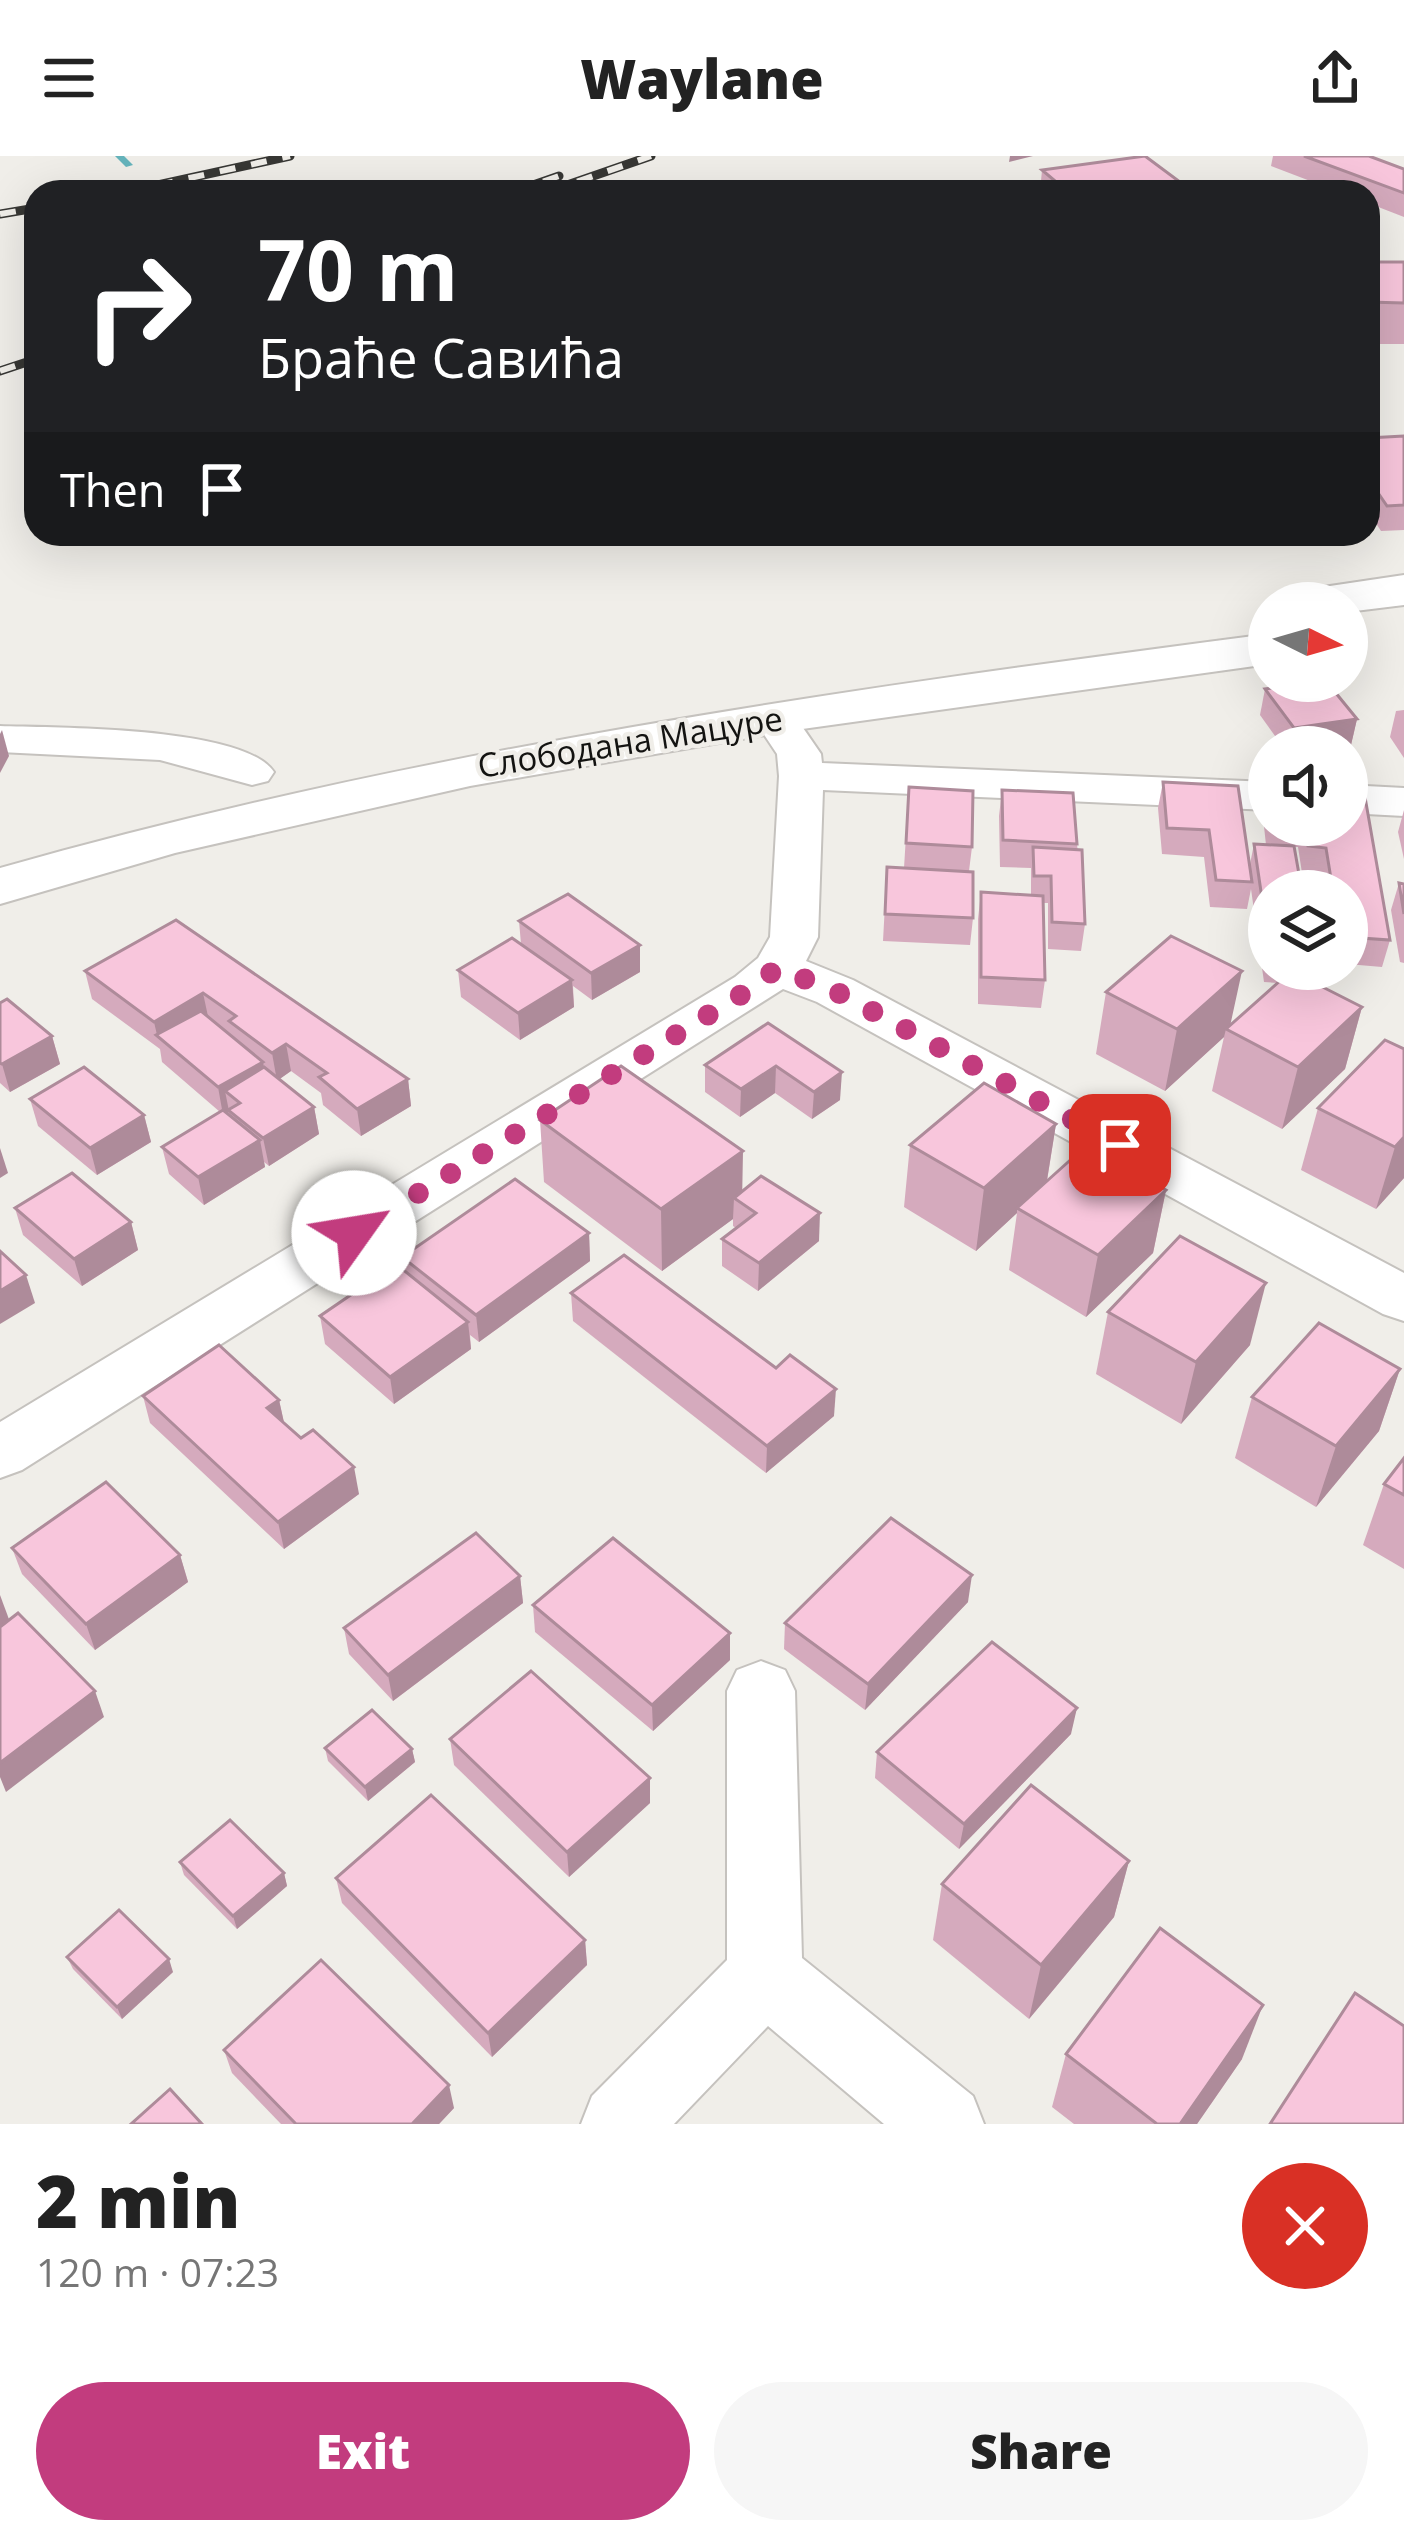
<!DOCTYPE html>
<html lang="en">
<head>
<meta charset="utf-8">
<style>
  :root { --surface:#fff; --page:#f6f6f6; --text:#222; --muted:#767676; --accent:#c23c7e }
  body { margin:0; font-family:"Open Sans",sans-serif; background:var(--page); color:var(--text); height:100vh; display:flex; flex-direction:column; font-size:45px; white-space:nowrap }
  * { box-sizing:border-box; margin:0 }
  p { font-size:39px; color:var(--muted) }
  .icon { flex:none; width:66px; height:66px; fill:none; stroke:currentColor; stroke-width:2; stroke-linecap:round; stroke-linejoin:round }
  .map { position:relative; height:1968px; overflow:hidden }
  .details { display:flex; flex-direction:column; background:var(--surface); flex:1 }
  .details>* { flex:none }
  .guide { position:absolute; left:24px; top:24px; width:1356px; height:366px; border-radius:36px; box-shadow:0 12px 48px #0002; background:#202124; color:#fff; overflow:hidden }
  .needle { width:78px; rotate:95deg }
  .buttons { position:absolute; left:1248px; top:426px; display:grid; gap:24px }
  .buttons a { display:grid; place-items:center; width:120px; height:120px; border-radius:50%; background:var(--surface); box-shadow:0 12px 48px #0002; font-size:60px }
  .pin { position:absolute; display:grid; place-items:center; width:102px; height:102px; color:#fff; margin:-51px; border-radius:24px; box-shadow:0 6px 18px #0006 }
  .me { position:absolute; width:132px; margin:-66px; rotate:58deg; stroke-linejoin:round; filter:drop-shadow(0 0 9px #0008) }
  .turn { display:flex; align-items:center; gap:42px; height:252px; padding:0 36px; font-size:54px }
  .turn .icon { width:156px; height:156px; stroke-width:2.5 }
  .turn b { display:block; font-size:84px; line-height:102px }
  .then { display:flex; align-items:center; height:114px; padding:0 36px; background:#0003; gap:24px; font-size:45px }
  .round { display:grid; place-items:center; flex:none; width:126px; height:126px; border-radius:63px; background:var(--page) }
  .summary { display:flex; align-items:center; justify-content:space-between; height:204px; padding:0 36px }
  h1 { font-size:72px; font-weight:800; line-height:90px }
  .primary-button { display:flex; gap:24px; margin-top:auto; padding:24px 36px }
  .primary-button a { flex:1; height:138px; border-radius:72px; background:var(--accent); color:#fff; font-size:48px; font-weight:800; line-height:138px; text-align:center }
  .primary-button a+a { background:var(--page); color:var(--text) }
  header { display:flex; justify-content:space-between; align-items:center; height:156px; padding:0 36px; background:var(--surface); font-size:54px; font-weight:800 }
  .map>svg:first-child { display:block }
</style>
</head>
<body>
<header><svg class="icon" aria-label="menu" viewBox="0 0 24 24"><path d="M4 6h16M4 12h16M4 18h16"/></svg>Waylane<svg class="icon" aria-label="share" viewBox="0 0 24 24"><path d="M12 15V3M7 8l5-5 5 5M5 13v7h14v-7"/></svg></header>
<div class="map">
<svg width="1404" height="1968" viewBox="0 0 1404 1968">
  <rect width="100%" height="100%" fill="#f0eee9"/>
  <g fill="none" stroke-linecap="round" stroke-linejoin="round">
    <!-- stream -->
    <polygon fill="#65b4bc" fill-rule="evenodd" points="115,0 124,0 133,9 126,11"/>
    <defs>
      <g id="minor">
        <polygon points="775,549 790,553 821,598 822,607 1269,626 1269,654 823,634 818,781 806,805 853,824 1404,1117 1404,1165 1383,1158 817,846 783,833 22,1314 0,1322 0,1266 735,821 758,802 770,781 779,620 777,598 753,562 760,553"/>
        <path d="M0 570C56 572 243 570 274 616L268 625 252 629 160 604 0 596Z"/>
        <polygon points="1347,629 1404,632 1404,660 1347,657"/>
        <polygon points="761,1505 785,1514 795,1535 802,1802 973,1940 984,1968 884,1968 768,1870 674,1968 581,1968 592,1940 727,1804 727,1535 737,1514"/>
      </g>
      <g id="tertiary">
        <polygon points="1404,419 1404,449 1347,456 1347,447 1275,447 1283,437"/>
        <path d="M1269 478V508L788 575 470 630 175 697 0 748V712C418 593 839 534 1269 478Z"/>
      </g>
    </defs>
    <!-- minor casing -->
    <use href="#minor" stroke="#c5c2be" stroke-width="4"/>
    <!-- tertiary casing -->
    <use href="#tertiary" stroke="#c5c2be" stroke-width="4"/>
    <!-- minor -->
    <use href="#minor" fill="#fff" fill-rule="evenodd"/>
    <!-- tertiary -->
    <use href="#tertiary" fill="#fff" fill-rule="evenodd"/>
    <defs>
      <g id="rail">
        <polyline points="126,36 290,0"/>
        <polyline points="513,36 559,20"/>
        <polyline points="547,36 651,0"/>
        <polyline points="0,58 36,52"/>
        <polyline points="0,215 36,203"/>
      </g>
    </defs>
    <!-- rail casing -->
    <use href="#rail" stroke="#373734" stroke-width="9"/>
    <!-- rail -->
    <use href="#rail" stroke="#f0eee9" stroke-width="6" stroke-dasharray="16" stroke-linecap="butt"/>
  </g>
  <!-- wall -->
  <g fill="#d5aabd">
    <polygon points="1273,0 1369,0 1404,13 1404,61 1368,47 1368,36 1339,36 1271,10"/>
    <polygon points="1042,14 1183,36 1040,36"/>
    <polygon points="1368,106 1404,107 1404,188 1368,188"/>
    <polygon points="1404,280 1404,374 1381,375 1368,355 1368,282"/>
    <polygon points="1262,378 1304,378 1263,381"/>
    <polygon points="1265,533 1357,563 1351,589 1283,591 1260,559"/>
    <polygon points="1404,554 1404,602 1390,581 1396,555"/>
    <polygon points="1163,626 1250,708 1254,688 1266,689 1263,661 1269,635 1269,669 1347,669 1390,784 1382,811 1347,808 1347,735 1322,735 1319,718 1302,717 1298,691 1294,691 1269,735 1269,813 1310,813 1307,824 1362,851 1345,913 1282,973 1212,935 1224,881 1165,935 1096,898 1106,836 1231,869 1278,827 1264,826 1251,733 1247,753 1210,751 1204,701 1162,698 1158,652"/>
    <polygon points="909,631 972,691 969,715 973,762 970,789 883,785 887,711 904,712"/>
    <polygon points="1002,634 1077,688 1085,768 1081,795 1048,793 1048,747 1043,747 1045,824 1041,852 978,848 978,763 981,736 1031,739 1031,712 1000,711 999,660"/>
    <polygon points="1404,654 1404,703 1398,676"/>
    <polygon points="1399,727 1404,728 1404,807 1400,806 1391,754"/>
    <polygon points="176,764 408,923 411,950 361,980 323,949 321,937 291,915 279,923 314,951 319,978 269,1010 264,1006 265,1011 204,1049 169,1018 162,991 220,956 162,906 160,893 92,843 85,815"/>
    <polygon points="519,765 640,816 592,844 573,830 574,851 520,884 461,841 458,814 521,788"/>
    <polygon points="0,847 52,880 60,908 10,936 0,927"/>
    <polygon points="768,867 840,944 812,963 775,937 740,961 705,936 705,909"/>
    <polygon points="1404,893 1404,1022 1376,1053 1301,1014 1318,952"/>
    <polygon points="30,943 144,959 151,986 97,1019 38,970"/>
    <polygon points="540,964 743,1035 819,1085 758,1135 722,1110 722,1083 736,1072 733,1070 733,1063 662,1115 544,1026"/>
    <polygon points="1056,968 1047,1025 1166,1034 1153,1097 1086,1161 1009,1114 1017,1057 976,1095 904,1051 910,989"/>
    <polygon points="15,1052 131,1066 138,1094 82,1130 23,1079"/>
    <polygon points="589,1077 590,1105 479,1186 470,1179 471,1193 394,1248 325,1188 320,1160 404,1115 402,1101"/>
    <polygon points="571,1137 776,1212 834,1260 766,1317 573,1165"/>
    <polygon points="1108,1156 1250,1189 1181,1268 1096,1218"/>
    <polygon points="1400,1213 1379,1275 1316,1351 1235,1302 1252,1241"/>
    <polygon points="143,1240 279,1244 284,1267 359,1338 284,1393 150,1267"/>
    <polygon points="1404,1302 1404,1413 1363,1389 1384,1328"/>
    <polygon points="12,1392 180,1399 188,1426 95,1494 22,1418"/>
    <polygon points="520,1420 523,1447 393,1545 349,1498 344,1472"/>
    <polygon points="968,1446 865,1554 784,1493 785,1467"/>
    <polygon points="533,1449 730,1477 730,1504 653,1575 535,1476"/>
    <polygon points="1071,1578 959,1693 875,1622 877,1596"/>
    <polygon points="450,1583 650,1622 650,1647 569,1721 454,1609"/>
    <polygon points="325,1592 412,1593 415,1606 368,1645 328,1605"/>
    <polygon points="1129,1705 1114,1761 1029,1863 933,1784 942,1728"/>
    <polygon points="180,1706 284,1717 287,1730 237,1773 184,1719"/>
    <polygon points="336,1722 585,1784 587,1809 492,1901 342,1747"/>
    <polygon points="67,1801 173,1816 122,1863 73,1813"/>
    <polygon points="224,1894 454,1952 439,1968 281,1968 232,1917"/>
    <polygon points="1066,1898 1242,1903 1197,1968 1074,1968 1052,1951"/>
  </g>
  <!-- shaded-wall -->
  <g fill="#ae8b9a">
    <polygon points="1010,0 1033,0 1009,6"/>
    <polygon points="1184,29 1183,36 1137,36"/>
    <polygon points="1357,563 1351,589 1289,591 1294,572"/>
    <polygon points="2,574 9,600 0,617 0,578"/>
    <polygon points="640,789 640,816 592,844 591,817"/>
    <polygon points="1242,815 1229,875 1226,873 1224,881 1165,935 1177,873"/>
    <polygon points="572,824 574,851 520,884 518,857"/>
    <polygon points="203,837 209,865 157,879 154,866"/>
    <polygon points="1362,851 1345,913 1282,973 1298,911"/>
    <polygon points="52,880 60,908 10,936 2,908"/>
    <polygon points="286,888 291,915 277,925 272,897"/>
    <polygon points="263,906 268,933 225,935 229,955 223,959 218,931"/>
    <polygon points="776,910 775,937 740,961 741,933"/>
    <polygon points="842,916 840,944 812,963 814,936"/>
    <polygon points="408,923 411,950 361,980 357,953"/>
    <polygon points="314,951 319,978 269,1010 263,982"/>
    <polygon points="144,959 151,986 97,1019 90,992"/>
    <polygon points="1056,968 1046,1030 1017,1052 1017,1057 976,1095 984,1032"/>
    <polygon points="1404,981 1404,1022 1376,1053 1395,991"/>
    <polygon points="260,984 265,1011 204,1049 198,1021"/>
    <polygon points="0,992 8,1017 0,1022"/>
    <polygon points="743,995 742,1048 734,1042 733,1063 662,1115 661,1053"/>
    <polygon points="1166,1034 1153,1097 1086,1161 1098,1099"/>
    <polygon points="820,1057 819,1085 758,1135 759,1107"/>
    <polygon points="131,1066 138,1094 82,1130 74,1103"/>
    <polygon points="589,1077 590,1105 479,1186 476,1159"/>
    <polygon points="26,1119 35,1147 0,1168 0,1135"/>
    <polygon points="1266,1127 1250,1189 1181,1268 1196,1206"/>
    <polygon points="468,1166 471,1193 394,1248 390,1221"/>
    <polygon points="1400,1213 1379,1275 1316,1351 1336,1290"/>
    <polygon points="836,1233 834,1260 766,1317 767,1290"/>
    <polygon points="279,1244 285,1271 267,1252"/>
    <polygon points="354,1311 359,1338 284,1393 278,1366"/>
    <polygon points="180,1399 188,1426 95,1494 86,1468"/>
    <polygon points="972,1419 968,1446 865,1554 868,1528"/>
    <polygon points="520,1420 523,1447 393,1545 388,1519"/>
    <polygon points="0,1439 10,1466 0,1473"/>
    <polygon points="730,1477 730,1504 653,1575 652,1549"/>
    <polygon points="95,1535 104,1561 6,1636 0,1621 0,1607"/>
    <polygon points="1077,1552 1071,1578 959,1693 964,1668"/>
    <polygon points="412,1593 415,1606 368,1645 365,1631"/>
    <polygon points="650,1622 650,1647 569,1721 567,1696"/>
    <polygon points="1129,1705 1114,1761 1029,1863 1041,1809"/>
    <polygon points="284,1717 287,1730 237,1773 233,1760"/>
    <polygon points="585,1784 587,1809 492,1901 488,1877"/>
    <polygon points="169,1803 173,1816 122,1863 117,1851"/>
    <polygon points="1263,1849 1242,1903 1197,1968 1180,1968"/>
    <polygon points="449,1929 454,1952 439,1968 412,1968"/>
  </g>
  <!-- building -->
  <g fill="#f8c6dc" stroke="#ae8b9a" stroke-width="3">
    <polygon points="1145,0 1184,29 1137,36 1068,36 1042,14"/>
    <polygon points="1304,0 1369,0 1404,13 1404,37"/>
    <polygon points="1368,106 1404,106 1404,147 1368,146"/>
    <polygon points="1404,280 1404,349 1387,350 1368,322 1368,282"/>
    <polygon points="1326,525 1357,563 1294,572 1265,533"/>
    <polygon points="1163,626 1238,630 1252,726 1216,724 1209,674 1167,672"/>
    <polygon points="909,631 973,635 972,691 906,687"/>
    <polygon points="1002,634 1073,637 1077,688 1003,684"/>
    <polygon points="1347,639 1365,641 1390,784 1347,781 1347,735 1333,735 1326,692 1308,690 1305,669 1347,669"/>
    <polygon points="1254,688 1294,690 1302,735 1269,735 1269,790"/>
    <polygon points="1033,691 1082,694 1085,768 1052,766 1051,720 1034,720"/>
    <polygon points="887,711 973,716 973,762 885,758"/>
    <polygon points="1399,727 1404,728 1404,758"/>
    <polygon points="981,736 1043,740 1045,824 981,821"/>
    <polygon points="568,738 640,789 591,817 519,765"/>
    <polygon points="176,764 408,923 357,953 319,921 327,917 286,888 272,897 229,865 236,860 203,837 154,866 85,815"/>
    <polygon points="1171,780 1242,815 1177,873 1106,836"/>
    <polygon points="512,782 572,824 518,857 458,814"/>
    <polygon points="1291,815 1362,851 1298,911 1226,873"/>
    <polygon points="7,843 52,880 2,908 0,907 0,847"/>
    <polygon points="201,855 263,906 218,931 156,879"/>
    <polygon points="768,867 842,916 814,936 776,910 741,933 705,909"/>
    <polygon points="1385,884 1404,893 1404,981 1395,991 1318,952"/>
    <polygon points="621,910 743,995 661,1053 540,964"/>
    <polygon points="84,911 144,959 90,992 30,943"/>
    <polygon points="264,911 314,951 263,982 228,954 240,947 225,935"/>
    <polygon points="984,927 1056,968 984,1032 910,989"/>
    <polygon points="223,954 260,984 198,1021 162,991"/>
    <polygon points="1087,989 1166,1034 1098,1099 1017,1052"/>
    <polygon points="72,1017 131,1066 74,1103 15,1052"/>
    <polygon points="761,1020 820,1057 759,1107 722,1083 756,1057 734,1042"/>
    <polygon points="515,1023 589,1077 476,1159 402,1101"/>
    <polygon points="1180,1080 1266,1127 1196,1206 1108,1156"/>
    <polygon points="0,1095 26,1119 0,1135"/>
    <polygon points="624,1099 776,1212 790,1199 836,1233 767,1290 571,1137"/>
    <polygon points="396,1108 468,1166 390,1221 320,1160"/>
    <polygon points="1319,1167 1400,1213 1336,1290 1252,1241"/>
    <polygon points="219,1189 279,1244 267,1252 301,1282 313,1274 354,1311 278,1366 143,1240"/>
    <polygon points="1404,1302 1404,1339 1384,1328"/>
    <polygon points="106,1326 180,1399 86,1468 12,1392"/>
    <polygon points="891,1362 972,1419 868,1528 785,1467"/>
    <polygon points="476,1377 520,1420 388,1519 344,1472"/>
    <polygon points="613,1382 730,1477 652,1549 533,1449"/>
    <polygon points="18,1457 95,1535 0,1607 0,1471"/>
    <polygon points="992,1486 1077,1552 964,1668 877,1596"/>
    <polygon points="531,1515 650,1622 567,1696 450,1583"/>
    <polygon points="372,1554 412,1593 365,1631 325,1592"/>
    <polygon points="1031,1629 1129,1705 1041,1809 942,1728"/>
    <polygon points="431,1639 585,1784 488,1877 336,1722"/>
    <polygon points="230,1664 284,1717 233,1760 180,1706"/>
    <polygon points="119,1754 169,1803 117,1851 67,1801"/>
    <polygon points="1160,1772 1263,1849 1180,1968 1157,1968 1066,1898"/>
    <polygon points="321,1804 449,1929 412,1968 296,1968 224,1894"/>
    <polygon points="1355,1837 1404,1870 1404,1968 1270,1968"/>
    <polygon points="170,1933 202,1968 131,1968"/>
  </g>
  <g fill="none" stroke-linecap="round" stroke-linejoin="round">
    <!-- route -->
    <polyline stroke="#c23c7e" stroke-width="21" stroke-dasharray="0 37.8" points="354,1077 752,832 777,812 835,835 1120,989"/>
  </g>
  <g text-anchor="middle" stroke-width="9" stroke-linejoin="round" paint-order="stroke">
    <!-- street labels -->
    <g font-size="33" fill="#131311" stroke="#f0eee9">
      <text transform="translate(630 586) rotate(-9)" y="12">Слободана Мацуре</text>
    </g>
  </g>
</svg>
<div class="buttons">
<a><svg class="needle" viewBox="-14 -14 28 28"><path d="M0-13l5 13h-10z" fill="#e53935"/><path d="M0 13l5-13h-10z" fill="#767676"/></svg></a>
<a><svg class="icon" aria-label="sound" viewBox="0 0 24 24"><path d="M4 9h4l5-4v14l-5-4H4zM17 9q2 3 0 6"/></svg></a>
<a><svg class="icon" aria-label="layers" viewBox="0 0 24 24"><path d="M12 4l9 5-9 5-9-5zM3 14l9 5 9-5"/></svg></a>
</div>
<div class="pin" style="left:1120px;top:989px;background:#d93025"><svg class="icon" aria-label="arrive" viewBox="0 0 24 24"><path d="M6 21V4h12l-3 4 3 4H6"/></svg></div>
<svg class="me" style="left:354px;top:1077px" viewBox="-20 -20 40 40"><circle r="19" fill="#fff"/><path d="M0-13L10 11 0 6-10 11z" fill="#c23c7e"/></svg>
<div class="guide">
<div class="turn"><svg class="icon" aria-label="right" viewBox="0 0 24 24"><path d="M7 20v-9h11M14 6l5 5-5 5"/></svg><div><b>70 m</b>Браће Савића</div></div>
<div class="then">Then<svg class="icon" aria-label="arrive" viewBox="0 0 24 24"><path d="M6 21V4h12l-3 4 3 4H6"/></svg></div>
</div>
</div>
<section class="details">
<div class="summary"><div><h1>2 min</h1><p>120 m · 07:23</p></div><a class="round" style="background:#d93025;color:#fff"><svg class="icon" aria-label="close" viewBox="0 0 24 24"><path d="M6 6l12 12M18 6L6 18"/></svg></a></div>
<div class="primary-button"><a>Exit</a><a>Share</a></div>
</section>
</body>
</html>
